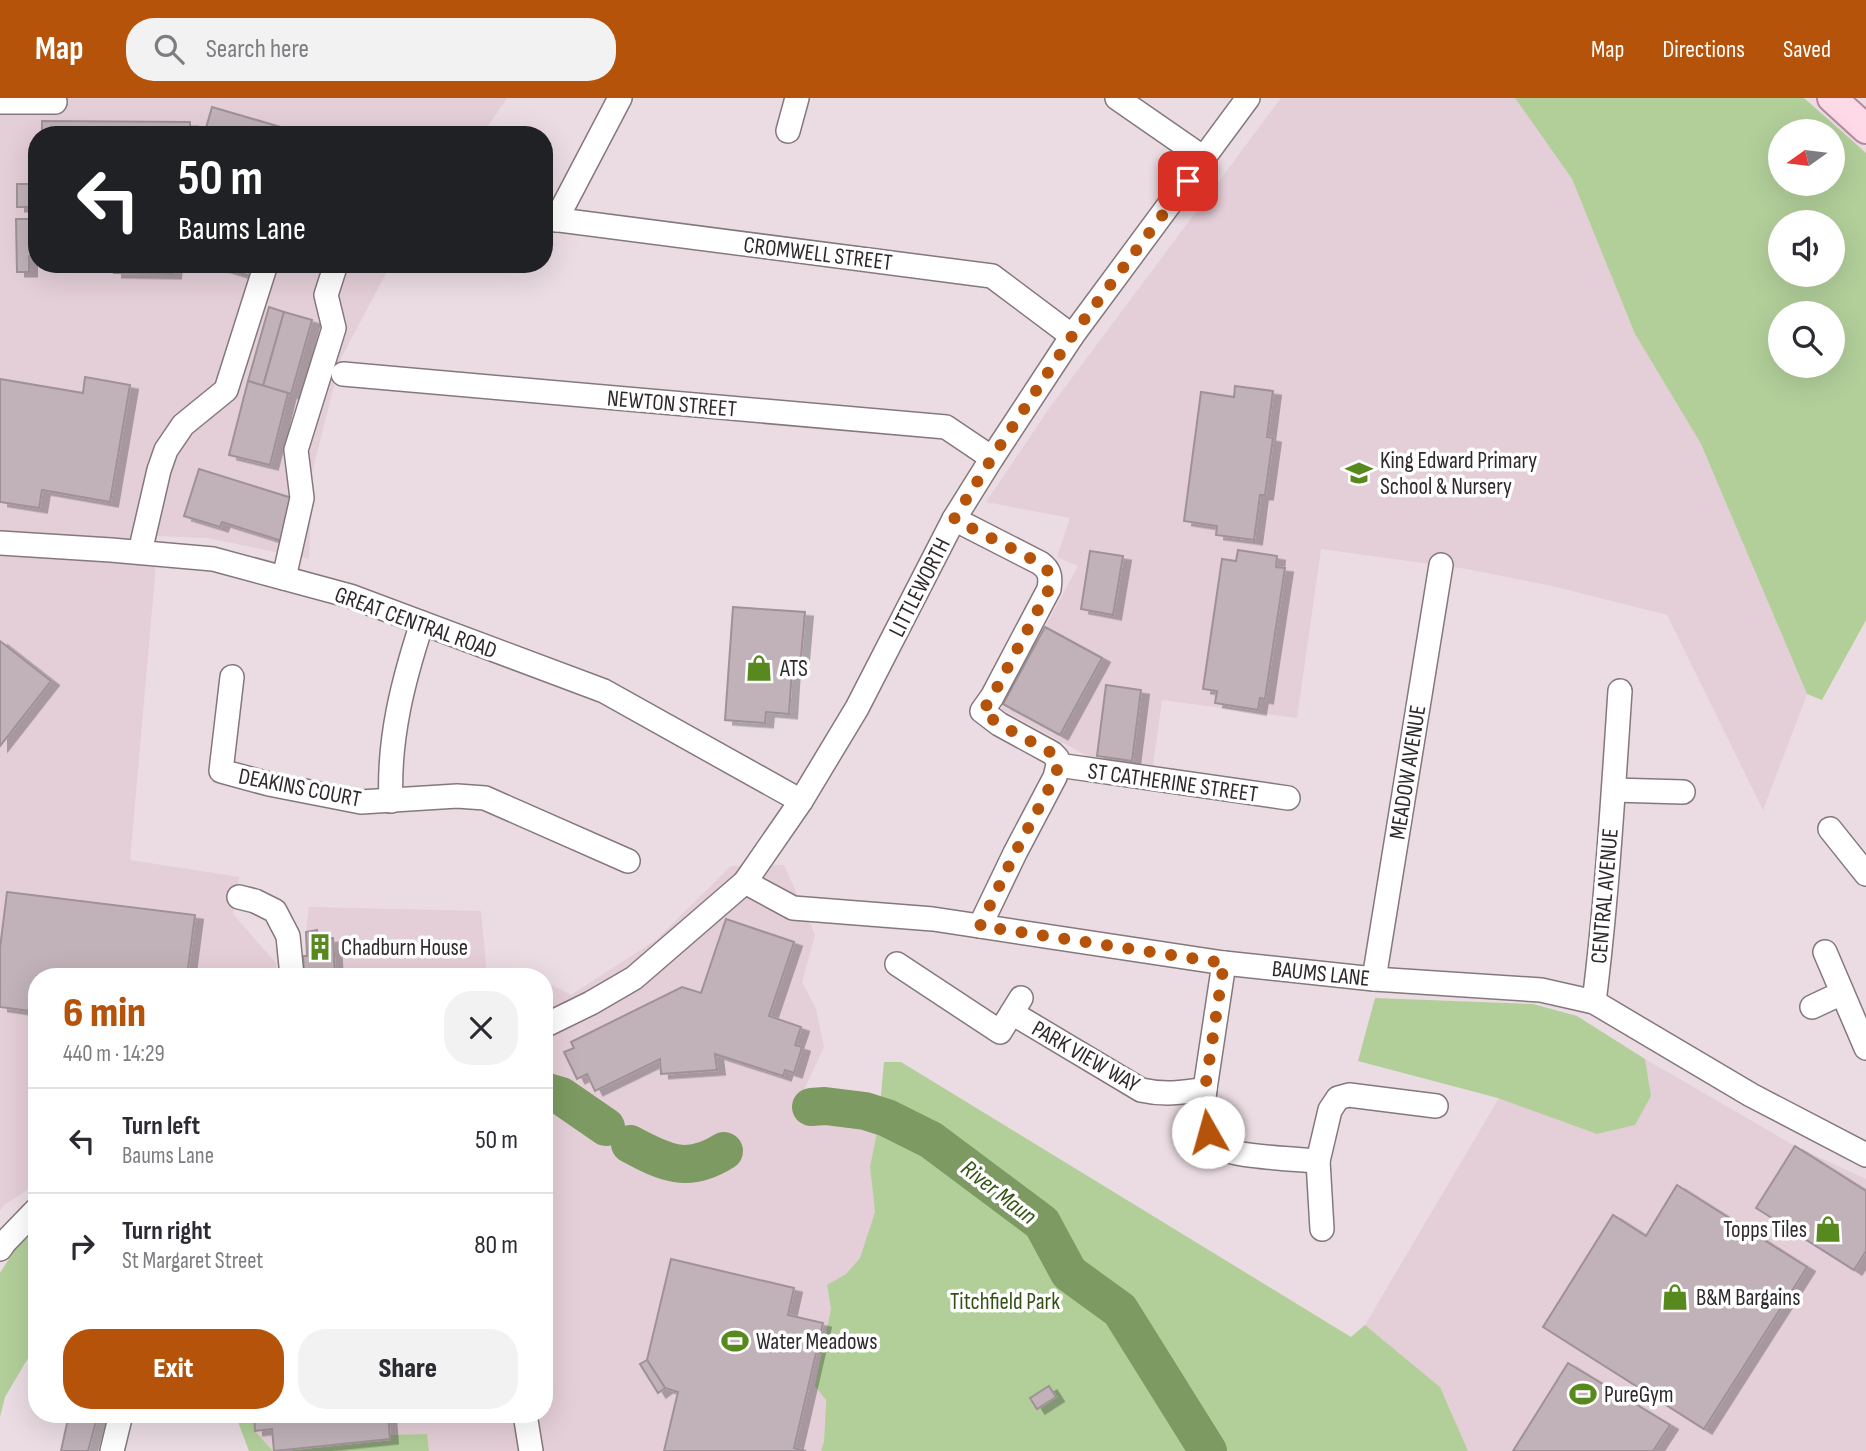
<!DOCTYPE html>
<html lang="en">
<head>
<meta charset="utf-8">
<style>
  :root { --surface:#fff; --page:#f2f2f3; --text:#2b2b33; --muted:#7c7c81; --line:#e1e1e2; --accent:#b45309 }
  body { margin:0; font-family:"Sofia Sans Condensed",sans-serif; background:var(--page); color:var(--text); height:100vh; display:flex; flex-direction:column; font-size:26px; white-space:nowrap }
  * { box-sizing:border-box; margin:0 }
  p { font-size:23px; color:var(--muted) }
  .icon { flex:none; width:38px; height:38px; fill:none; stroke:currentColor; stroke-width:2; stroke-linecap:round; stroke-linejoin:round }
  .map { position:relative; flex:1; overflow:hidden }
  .details { position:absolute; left:28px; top:870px; width:525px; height:455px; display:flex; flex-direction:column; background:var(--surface); border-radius:28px; box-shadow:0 7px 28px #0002 }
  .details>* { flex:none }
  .top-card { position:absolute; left:28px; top:28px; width:525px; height:147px; border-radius:28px; box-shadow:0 7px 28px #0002; background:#202124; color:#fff; overflow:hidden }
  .needle { width:46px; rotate:256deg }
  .buttons { position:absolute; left:1768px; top:21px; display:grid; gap:14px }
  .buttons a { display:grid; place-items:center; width:77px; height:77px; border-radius:50%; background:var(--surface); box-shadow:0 7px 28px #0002; font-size:35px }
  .pin { position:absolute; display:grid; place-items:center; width:60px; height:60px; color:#fff; margin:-30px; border-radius:14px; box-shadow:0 4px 10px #0006 }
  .me { position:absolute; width:77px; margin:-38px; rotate:353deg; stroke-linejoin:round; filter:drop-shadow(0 0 5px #0008) }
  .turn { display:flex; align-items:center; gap:24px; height:147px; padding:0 35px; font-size:32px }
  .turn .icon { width:91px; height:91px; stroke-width:2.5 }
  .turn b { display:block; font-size:49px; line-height:60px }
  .round { display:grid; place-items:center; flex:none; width:74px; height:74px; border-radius:28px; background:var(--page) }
  .summary { display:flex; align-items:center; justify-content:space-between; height:119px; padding:0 35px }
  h1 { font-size:42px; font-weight:800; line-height:52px; color:var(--accent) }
  .cta { display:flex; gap:14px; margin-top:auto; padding:14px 35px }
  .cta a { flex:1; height:80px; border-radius:28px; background:var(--accent); color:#fff; font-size:28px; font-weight:800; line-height:80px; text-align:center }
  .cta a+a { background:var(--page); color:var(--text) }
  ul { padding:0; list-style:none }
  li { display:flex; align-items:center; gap:21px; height:105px; padding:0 35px; border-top:2px solid var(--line) }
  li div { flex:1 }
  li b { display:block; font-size:26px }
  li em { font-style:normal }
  header { display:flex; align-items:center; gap:42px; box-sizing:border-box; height:98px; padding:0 35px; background:var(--accent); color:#fff }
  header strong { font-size:33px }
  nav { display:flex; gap:38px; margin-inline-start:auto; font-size:24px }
  .search { width:490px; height:63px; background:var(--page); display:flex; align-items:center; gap:18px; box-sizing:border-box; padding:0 24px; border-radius:28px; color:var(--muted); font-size:26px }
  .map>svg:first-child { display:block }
</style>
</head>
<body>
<header>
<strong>Map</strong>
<div class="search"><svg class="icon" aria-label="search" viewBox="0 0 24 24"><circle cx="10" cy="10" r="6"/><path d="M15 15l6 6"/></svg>Search here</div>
<nav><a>Map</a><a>Directions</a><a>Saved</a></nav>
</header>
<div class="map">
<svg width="1866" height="1353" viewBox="0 0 1866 1353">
  <defs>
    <filter id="shadow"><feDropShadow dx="8" dy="4.5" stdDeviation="0" flood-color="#0004"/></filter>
  </defs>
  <rect width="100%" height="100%" fill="#eadce2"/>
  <!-- built -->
  <g fill="#e4ced7">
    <polygon points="0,0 507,0 482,37 37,37 37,166 391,166 341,260 312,375 309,461 208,440 157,438 155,478 130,762 239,779 233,816 276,865 277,878 37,878 37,1086 4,1107 0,1113"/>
    <polygon points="1281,0 1515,0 1572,81 1635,236 1701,346 1807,596 1763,712 1667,517 1552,488 1467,471 1321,451 1297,620 1162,602 1153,667 1093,661 1001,611 1078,468 1057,459 1070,420 986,404 1048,312"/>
    <polygon points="784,767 815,837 802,884 816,911 824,949 800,1000 809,1023 848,1022 878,1029 870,1070 875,1114 860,1160 846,1176 827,1188 831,1211 828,1225 824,1343 821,1353 429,1353 427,1336 390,1338 390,1341 286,1353 273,1353 255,1333 254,1316 544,1316 544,883 571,897 656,842 731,768"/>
    <polygon points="309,809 481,813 487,878 304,878 303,858 307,858 306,834"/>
    <polygon points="1645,961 1795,1048 1866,1081 1866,1353 1468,1353 1440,1289 1365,1227 1499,1000 1597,1036 1634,1027 1651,998"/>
  </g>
  <!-- green -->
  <g fill="#b2cf9a" fill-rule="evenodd">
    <path d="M1515 0H1804L1866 55V522L1822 602 1807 596 1701 346 1635 236 1572 81ZM1832 33V86H1780V33ZM1780 124H1832V177H1780ZM1832 215V268H1780V215Z"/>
    <polygon points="1375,900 1533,906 1577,918 1645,961 1651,998 1635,1027 1597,1036 1498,1000 1358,963"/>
    <polygon points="884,964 901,964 1351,1239 1365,1227 1440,1289 1468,1353 821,1353 824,1343 826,1302 815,1288 831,1211 827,1187 846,1176 860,1160 875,1114 870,1069 878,1029"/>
    <polygon points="37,1131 37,1245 5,1299 0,1319 0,1175 18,1147"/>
    <polygon points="235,1316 254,1316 255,1333 273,1353 249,1353"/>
    <polygon points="427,1336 429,1353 286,1353 390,1341 390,1337"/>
  </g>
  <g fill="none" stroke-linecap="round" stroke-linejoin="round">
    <!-- river -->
    <g stroke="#7c9a61" stroke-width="38">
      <polyline points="544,993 561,998 606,1029"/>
      <polyline points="811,1009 825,1008 865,1013 887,1020 931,1042 1042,1125 1069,1175 1120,1212 1208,1353"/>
      <path d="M630 1046C665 1065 688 1076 724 1053"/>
    </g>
  </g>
  <!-- building -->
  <g fill="#c0b2b8" stroke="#9f9297" stroke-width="2" filter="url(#shadow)">
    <polygon points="212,9 308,37 204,37"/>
    <polygon points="42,23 190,24 190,37 42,37"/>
    <rect x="17" y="86" width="20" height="23"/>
    <polygon points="16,121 37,121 37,158 29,158 29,174 17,174"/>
    <polygon points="114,166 174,166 173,176 114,175"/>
    <polygon points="210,166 257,166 253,179"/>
    <polygon points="269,209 284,214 263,288 248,283"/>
    <polygon points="284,214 312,222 291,296 263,288"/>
    <polygon points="85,279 130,287 110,404 42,392 39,410 0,404 0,281 83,295"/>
    <polygon points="248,283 288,295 270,367 229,357"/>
    <polygon points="1235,288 1273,293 1267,339 1273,340 1265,397 1260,397 1254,442 1216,437 1217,428 1184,423 1201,294 1234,299"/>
    <polygon points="199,371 295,401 282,443 222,424 220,429 184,418"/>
    <polygon points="1238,452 1277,458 1276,469 1285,470 1265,601 1260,600 1258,612 1215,605 1217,593 1203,591 1222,461 1236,463"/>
    <polygon points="1090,453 1123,458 1113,517 1081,511"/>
    <polygon points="733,509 805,514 800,570 792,570 789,616 766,614 765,625 725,622"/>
    <polygon points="1045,529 1102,560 1060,637 1003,606"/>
    <polygon points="0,543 51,583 0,648"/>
    <polygon points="1106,587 1141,592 1132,663 1097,658"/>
    <polygon points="7,794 195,817 187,878 37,878 37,914 0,909 0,850"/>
    <polygon points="726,821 794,844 769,918 801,929 795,947 802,949 794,975 785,972 783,978 715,956 717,972 661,976 660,961 595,993 587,976 577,981 564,954 574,950 571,944 682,889 701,895"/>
    <polygon points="317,832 317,841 333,840 335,878 304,878 303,858 307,858 306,834"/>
    <polygon points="1795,1048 1866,1093 1866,1153 1854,1172 1756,1110"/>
    <polygon points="1677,1087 1807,1169 1704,1331 1543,1229 1613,1117 1646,1138"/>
    <polygon points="671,1161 794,1190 788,1217 823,1225 794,1350 806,1353 664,1353 678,1294 665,1290 647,1262"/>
    <polygon points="647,1262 665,1290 658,1295 640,1266"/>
    <polygon points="1568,1265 1670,1327 1653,1353 1513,1353"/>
    <polygon points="1049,1288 1056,1299 1037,1311 1030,1300"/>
    <polygon points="69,1316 98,1316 88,1353 61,1353"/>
    <polygon points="254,1316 388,1316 390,1341 274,1353 272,1331 255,1333"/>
  </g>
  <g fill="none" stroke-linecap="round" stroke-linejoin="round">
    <defs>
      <g id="minor">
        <polyline points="1117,0 1205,61"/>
        <polyline points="0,4 55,4"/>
        <polyline points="788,33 797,0"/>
        <polyline points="544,120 992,178 1072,238"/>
        <polyline points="556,122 620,0"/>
        <polyline points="343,276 946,329 992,360"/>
        <path d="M954 421 1040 465C1050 472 1051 479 1049 491L992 599 982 613 999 626 1052 655 1057 660 1058 667"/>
        <polyline points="0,445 111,452 213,461 350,498 604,593 801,703"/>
        <polyline points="140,454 159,372 166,352 183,327 226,292 266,166"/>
        <polyline points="284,480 302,400 296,352 334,230 326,197 336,166"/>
        <polyline points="232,579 221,673 269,686 361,704 457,698 485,700 628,763"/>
        <polyline points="1058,667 1288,700"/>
        <polyline points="1614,692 1683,694"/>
        <path d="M391 703C388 641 403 583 422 525"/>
        <polyline points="1830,731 1866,776"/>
        <polyline points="745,784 793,810 933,821 1224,865 1374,881 1541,892 1594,904 1751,997 1866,1057"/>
        <polyline points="239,799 255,803 275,813 288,838 292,878"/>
        <polyline points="980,828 1015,755 1055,679 1058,667"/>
        <polyline points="1825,854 1866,950"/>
        <polyline points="897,866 1000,934 1021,900"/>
        <polyline points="1374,881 1441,467"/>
        <path d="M1594 904C1607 801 1613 697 1620 593"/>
        <polyline points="1812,909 1842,895"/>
        <path d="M1012 915 1141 992C1163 997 1182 995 1205 991 1203 1010 1201 1033 1217 1048 1229 1059 1298 1061 1318 1063"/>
        <polyline points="544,928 591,905 634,880 745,784 801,703 857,610 954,421 992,360 1072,238 1248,0"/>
        <polyline points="1205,991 1224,865"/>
        <polyline points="1322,1131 1318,1063 1330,1012 1338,1000 1349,997 1436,1008"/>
        <polyline points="0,1151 5,1144 37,1111"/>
        <polyline points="525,1316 531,1353"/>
        <polyline points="112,1353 121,1316"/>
      </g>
      <polyline id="major" points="1832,0 1866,31"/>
    </defs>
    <!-- minor casing -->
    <use href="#minor" stroke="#85787d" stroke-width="26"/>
    <!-- major casing -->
    <use href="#major" stroke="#b58a9c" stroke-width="32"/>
    <!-- minor -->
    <use href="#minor" stroke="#fff" stroke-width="23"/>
    <!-- major -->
    <use href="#major" stroke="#fed9e8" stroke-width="28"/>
  </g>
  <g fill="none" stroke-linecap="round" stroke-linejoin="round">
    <!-- route -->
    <path stroke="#b45309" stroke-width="12" stroke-dasharray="0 21.6" d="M1188 83 1072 238 992 360 954 421 1040 465C1050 472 1051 479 1049 491L992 599 982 614 999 626 1052 655C1060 663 1058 669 1055 679L1015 755 980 828 1224 865 1205 991 1203 1017 1208 1034"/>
  </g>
  <!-- icons -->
  <defs>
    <symbol id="school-bare" viewBox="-9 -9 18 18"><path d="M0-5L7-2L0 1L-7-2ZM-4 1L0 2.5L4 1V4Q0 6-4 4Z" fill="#58891e" stroke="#fff" stroke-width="2.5" paint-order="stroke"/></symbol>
    <symbol id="shop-bare" viewBox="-9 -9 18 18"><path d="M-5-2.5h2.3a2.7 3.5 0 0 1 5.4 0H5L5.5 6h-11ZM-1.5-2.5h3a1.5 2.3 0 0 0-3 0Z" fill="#58891e" stroke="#fff" stroke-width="2.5" paint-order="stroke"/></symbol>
    <symbol id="building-bare" viewBox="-9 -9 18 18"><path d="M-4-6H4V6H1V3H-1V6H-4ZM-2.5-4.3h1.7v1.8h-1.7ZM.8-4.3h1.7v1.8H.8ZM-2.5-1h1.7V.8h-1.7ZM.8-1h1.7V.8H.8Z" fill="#58891e" stroke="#fff" stroke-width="2.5" paint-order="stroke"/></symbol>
    <symbol id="stadium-bare" viewBox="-9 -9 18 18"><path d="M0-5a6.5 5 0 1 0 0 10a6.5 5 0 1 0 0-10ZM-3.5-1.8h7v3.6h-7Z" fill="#58891e" stroke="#fff" stroke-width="2.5" paint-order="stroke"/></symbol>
  </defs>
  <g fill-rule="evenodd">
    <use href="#school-bare" x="1340" y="356" width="38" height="38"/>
    <use href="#shop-bare" x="740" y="551" width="38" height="38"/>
    <use href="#building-bare" x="301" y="830" width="38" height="38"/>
    <use href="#shop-bare" x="1809" y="1112" width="38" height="38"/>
    <use href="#shop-bare" x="1656" y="1180" width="38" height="38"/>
    <use href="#stadium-bare" x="716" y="1224" width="38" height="38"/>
    <use href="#stadium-bare" x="1564" y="1277" width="38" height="38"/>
  </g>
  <g text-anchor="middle" stroke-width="7" stroke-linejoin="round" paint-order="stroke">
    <!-- street labels -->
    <g font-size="23" fill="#2f292c" stroke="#fff">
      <text transform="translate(818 155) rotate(7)" y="8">CROMWELL STREET</text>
      <text transform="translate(672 305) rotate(5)" y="8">NEWTON STREET</text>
      <text transform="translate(919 489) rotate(-63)" y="8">LITTLEWORTH</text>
      <text transform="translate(416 524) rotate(20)" y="8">GREAT CENTRAL ROAD</text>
      <text transform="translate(1407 674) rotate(-81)" y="8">MEADOW AVENUE</text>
      <text transform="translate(1173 684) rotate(8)" y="8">ST CATHERINE STREET</text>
      <text transform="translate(300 689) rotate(11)" y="8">DEAKINS COURT</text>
      <text transform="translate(1604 798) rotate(-85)" y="8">CENTRAL AVENUE</text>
      <text transform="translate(1321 875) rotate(6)" y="8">BAUMS LANE</text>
      <text transform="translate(1086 958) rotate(30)" y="8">PARK VIEW WAY</text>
    </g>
    <!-- poi labels -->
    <g font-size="23" fill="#2f292c" stroke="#fff" text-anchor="start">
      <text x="1380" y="370">King Edward Primary<tspan x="1380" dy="26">School &amp; Nursery</tspan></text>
      <text x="780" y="578">ATS</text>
      <text x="341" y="857">Chadburn House</text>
      <text x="1807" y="1139" text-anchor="end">Topps Tiles</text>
      <text x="1696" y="1207">B&amp;M Bargains</text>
      <text x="756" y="1251">Water Meadows</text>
      <text x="1604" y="1304">PureGym</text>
    </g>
    <!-- park labels -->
    <g font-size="23" fill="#345113" stroke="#fff">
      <text x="1005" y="1211">Titchfield Park</text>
    </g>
    <!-- water labels -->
    <g font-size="24" font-style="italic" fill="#355315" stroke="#fff">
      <text transform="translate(999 1094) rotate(38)" y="8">River Maun</text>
    </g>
  </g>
</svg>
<div class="buttons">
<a><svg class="needle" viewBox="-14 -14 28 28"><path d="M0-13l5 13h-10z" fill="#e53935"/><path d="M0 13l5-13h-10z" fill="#7c7c81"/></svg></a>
<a><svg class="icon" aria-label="sound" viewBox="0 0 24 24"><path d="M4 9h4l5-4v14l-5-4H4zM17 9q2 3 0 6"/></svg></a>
<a><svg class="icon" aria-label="search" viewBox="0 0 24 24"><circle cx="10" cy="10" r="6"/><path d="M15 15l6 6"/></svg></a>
</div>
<div class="pin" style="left:1188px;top:83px;background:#d93025"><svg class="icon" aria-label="arrive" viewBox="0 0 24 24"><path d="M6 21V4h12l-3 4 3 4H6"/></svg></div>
<svg class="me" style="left:1208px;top:1034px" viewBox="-20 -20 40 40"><circle r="19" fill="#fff"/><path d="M0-13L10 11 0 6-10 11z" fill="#b45309"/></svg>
<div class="top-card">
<div class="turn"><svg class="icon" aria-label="left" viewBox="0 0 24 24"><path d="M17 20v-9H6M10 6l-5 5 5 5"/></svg><div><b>50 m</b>Baums Lane</div></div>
</div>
<section class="details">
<div class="summary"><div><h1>6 min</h1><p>440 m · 14:29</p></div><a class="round"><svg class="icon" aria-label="close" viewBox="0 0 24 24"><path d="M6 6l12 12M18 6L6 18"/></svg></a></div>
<ul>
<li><svg class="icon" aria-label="left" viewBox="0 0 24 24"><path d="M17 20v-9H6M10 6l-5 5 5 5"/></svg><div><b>Turn left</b><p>Baums Lane</p></div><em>50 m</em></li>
<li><svg class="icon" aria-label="right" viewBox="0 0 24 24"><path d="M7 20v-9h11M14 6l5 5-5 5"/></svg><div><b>Turn right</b><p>St Margaret Street</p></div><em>80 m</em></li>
</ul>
<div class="cta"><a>Exit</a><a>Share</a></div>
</section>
</div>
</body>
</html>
